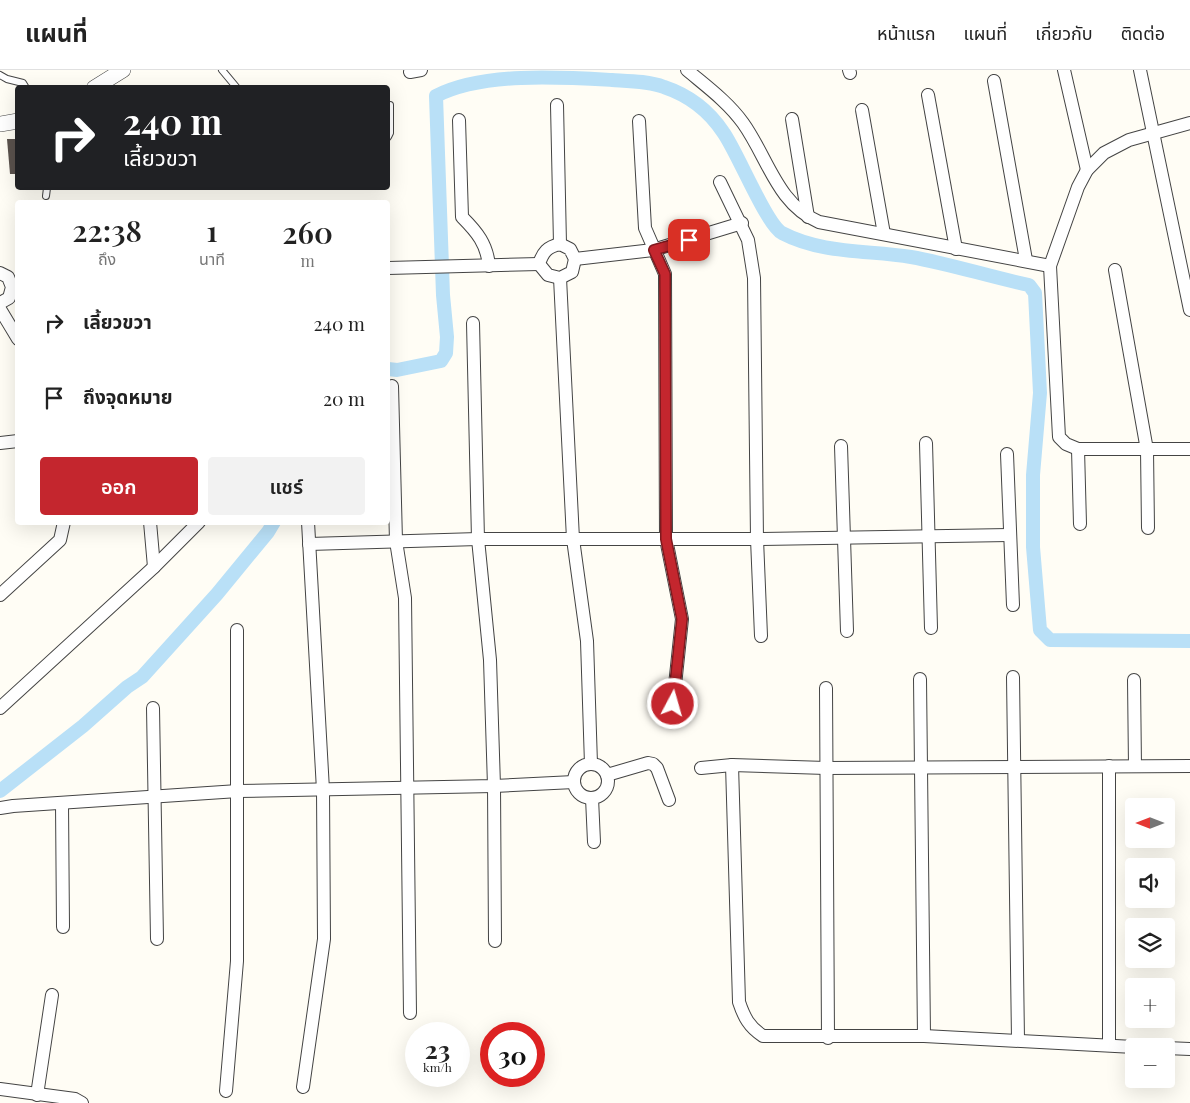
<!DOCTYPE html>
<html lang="th">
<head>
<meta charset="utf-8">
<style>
  :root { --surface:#fff; --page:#f2f2f2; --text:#222; --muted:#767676; --line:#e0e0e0; --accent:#c4262e }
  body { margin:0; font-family:"Playfair Display","Noto Sans Thai",serif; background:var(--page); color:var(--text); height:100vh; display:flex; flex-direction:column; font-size:19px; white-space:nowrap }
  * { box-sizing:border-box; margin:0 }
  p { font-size:16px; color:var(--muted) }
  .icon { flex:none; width:28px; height:28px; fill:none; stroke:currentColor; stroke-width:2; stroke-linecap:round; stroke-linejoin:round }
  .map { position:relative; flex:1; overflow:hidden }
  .drawer { position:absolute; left:15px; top:130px; width:375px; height:325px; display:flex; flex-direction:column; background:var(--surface); border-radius:5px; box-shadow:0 5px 20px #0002 }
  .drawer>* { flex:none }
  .guide { position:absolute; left:15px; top:15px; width:375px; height:105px; border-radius:5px; box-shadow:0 5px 20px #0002; background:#202124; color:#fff; overflow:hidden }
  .needle { width:32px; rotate:270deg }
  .tools { position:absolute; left:1125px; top:728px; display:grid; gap:10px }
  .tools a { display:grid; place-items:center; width:50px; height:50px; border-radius:5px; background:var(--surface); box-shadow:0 5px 20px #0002; font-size:25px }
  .speed { position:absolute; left:405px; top:952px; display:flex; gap:10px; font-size:25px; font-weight:700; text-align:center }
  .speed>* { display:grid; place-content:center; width:65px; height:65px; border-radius:50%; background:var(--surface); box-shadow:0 5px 20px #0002; line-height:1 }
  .speed small { font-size:12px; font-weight:400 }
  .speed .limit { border:8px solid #d22; background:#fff; color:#111 }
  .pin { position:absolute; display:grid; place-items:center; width:42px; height:42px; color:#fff; margin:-21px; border-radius:10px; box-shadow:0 2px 8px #0006 }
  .me { position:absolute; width:55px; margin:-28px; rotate:6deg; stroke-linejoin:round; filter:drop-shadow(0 0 4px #0008) }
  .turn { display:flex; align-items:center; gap:18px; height:105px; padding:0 25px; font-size:22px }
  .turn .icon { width:65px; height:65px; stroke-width:2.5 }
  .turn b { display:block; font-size:35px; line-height:42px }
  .eta { display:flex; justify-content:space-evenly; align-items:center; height:85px; text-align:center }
  .eta b { font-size:30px; font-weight:600; line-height:35px }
  .action { display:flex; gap:10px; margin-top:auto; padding:10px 25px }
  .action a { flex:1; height:58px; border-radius:5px; background:var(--accent); color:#fff; font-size:20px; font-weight:600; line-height:58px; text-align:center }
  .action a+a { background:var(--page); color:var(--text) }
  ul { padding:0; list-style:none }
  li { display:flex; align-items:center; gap:15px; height:75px; padding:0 25px }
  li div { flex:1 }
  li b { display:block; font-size:19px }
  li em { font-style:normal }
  header { display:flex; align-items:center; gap:30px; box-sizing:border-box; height:70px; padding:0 25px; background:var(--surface); border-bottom:1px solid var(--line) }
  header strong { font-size:24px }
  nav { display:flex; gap:28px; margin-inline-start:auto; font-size:18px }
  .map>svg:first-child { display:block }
</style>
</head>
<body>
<header>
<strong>แผนที่</strong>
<nav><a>หน้าแรก</a><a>แผนที่</a><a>เกี่ยวกับ</a><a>ติดต่อ</a></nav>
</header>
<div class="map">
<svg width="1190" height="1033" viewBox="0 0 1190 1033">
  <rect width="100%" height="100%" fill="#fffdf5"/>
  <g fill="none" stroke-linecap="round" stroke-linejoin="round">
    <!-- canal -->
    <g stroke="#b9e0f7" stroke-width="14">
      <path d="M388 299 397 300 441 291 446 283 447 267 443 225 436 26C482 2 561 7 612 10 629 11 648 11 664 17 688 25 709 41 723 62 737 81 766 154 782 163 822 184 868 180 911 187 951 194 990 207 1029 215L1035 223 1040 323 1033 405V477L1040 560 1050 570 1190 571"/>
      <polyline points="0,721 83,656 127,617 142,607 217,524 268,462 274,452"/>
    </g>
  </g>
  <!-- building -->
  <polygon fill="#5a524d" points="7,69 18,69 18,104 10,104"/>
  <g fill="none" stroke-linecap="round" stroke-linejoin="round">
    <defs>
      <g id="service">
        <polyline points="222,0 237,18"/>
        <polyline points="0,5 7,9 23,13 26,18"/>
        <polyline points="388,67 390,63 390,35"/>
        <polyline points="46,126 47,118"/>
      </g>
      <g id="minor">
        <path d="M687 0C706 16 728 32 743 53 768 88 777 134 819 152L1050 196"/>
        <polyline points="849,0 850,3"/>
        <polyline points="1064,0 1087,100"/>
        <polyline points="1140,0 1190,240"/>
        <polyline points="410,2 421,0"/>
        <polyline points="994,11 1026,190"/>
        <polyline points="928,25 956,179"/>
        <polyline points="557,35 560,174"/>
        <polyline points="862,40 884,164"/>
        <polyline points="792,49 808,147"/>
        <path d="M459 50 462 147C477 162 487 174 489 196"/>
        <polyline points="639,51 645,158 665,204 666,469 682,549 673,634"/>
        <polyline points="1190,53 1129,70 1104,83 1087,100 1078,117 1050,196 1059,367 1066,374 1078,379 1190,379"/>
        <polyline points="720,112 748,170 754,208 757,469 761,566"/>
        <path d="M560 174 570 179 575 189 572 202 560 208 548 205 539 194C543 182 547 177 560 174Z"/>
        <polyline points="575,189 653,180 742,153"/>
        <polyline points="388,198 539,194"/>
        <polyline points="1115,200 1147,380 1148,458"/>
        <polyline points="0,203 8,207 12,217 9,228 0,233"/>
        <polyline points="560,208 573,469 587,571 591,694"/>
        <polyline points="0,239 18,269"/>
        <polyline points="473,253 478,469 490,590 494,716 495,871"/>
        <polyline points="392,316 396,471 405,528 410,943"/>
        <polyline points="0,373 18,371"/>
        <polyline points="926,373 931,558"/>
        <polyline points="841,376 847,561"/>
        <polyline points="1078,379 1080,454"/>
        <polyline points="1007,384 1013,535"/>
        <polyline points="150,452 154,497"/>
        <polyline points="309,474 478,469 757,469 1009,465"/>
        <polyline points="0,525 60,470 64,452"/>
        <polyline points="1013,607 1018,970"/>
        <polyline points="920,609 924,966"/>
        <polyline points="1134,610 1135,696"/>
        <polyline points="826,618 828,968"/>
        <polyline points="0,638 154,497 199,452"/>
        <polyline points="153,638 157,869"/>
        <circle cx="591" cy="711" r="17"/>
        <path d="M732 695 739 932C744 947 749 957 763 966H924L1134 977"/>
        <polyline points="1109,696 1109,975"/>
        <polyline points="701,698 732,695 826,698 1190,696"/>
        <polyline points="607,705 648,693 653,694 657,698 669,730"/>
        <polyline points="592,728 594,772"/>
        <polyline points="62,734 63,857"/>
        <polyline points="0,738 13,736 238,721 494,716 574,712"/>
        <polyline points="1166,978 1190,979"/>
        <polyline points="303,1017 324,869 323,720 308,452"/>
        <polyline points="0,1019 75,1029 82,1033"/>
        <polyline points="226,1021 237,891 237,560"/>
        <polyline points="37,1025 52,925"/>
      </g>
      <g id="tertiary">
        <polyline points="94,18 123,0"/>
        <polyline points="0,54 18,51"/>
      </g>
    </defs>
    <!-- service casing -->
    <use href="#service" stroke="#444" stroke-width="8"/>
    <!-- minor casing -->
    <use href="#minor" stroke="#444" stroke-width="14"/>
    <!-- tertiary casing -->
    <use href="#tertiary" stroke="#444" stroke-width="16"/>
    <!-- service -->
    <use href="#service" stroke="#fff" stroke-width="6"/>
    <!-- minor -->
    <use href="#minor" stroke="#fff" stroke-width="12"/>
    <!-- tertiary -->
    <use href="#tertiary" stroke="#fff" stroke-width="15"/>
  </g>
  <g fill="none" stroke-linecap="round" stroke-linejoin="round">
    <defs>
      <polyline id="route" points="673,634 682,549 666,469 665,204 654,180 689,170"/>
    </defs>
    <!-- route casing -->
    <use href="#route" stroke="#7f191e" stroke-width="12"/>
    <!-- route -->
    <use href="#route" stroke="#c4262e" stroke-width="9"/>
  </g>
</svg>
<div class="tools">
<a><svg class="needle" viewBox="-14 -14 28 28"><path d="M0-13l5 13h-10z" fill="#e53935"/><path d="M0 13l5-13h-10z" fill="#767676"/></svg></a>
<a><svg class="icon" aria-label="sound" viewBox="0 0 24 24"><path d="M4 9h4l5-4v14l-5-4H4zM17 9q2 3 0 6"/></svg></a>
<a><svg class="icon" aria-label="layers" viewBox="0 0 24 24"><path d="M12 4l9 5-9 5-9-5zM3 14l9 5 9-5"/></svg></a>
<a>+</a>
<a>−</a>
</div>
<div class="speed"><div>23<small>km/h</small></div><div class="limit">30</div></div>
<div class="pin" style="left:689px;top:170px;background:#d93025"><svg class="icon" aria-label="arrive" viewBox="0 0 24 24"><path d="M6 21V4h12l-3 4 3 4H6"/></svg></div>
<svg class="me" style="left:673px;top:634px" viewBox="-20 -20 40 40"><circle r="17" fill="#c4262e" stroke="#fff" stroke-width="3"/><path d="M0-11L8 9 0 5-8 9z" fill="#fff"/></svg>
<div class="guide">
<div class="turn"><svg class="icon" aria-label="right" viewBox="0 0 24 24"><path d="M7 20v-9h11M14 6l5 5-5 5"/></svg><div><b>240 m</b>เลี้ยวขวา</div></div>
</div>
<section class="drawer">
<div class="eta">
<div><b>22:38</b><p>ถึง</p></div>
<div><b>1</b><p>นาที</p></div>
<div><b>260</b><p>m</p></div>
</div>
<ul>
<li><svg class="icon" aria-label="right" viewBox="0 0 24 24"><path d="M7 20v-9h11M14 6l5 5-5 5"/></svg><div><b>เลี้ยวขวา</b></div><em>240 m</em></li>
<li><svg class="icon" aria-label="arrive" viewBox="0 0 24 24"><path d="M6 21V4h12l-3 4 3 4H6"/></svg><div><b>ถึงจุดหมาย</b></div><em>20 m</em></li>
</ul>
<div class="action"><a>ออก</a><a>แชร์</a></div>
</section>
</div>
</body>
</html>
